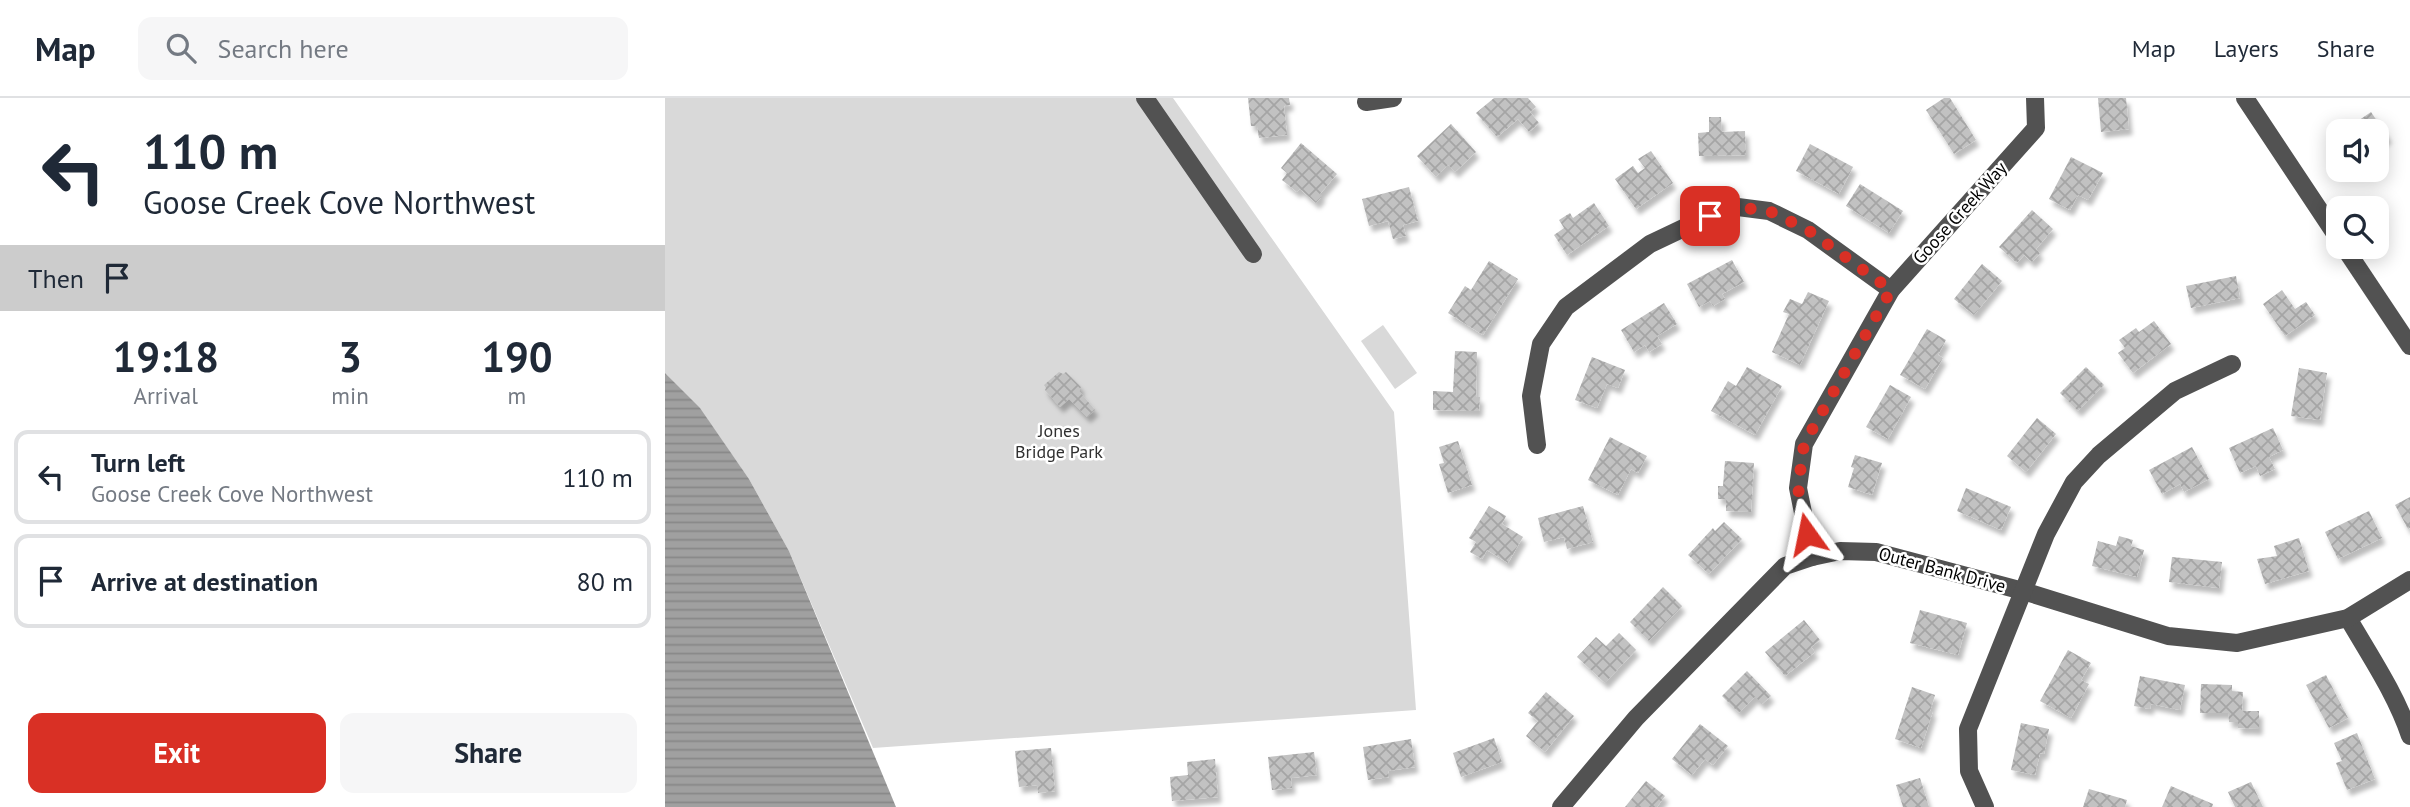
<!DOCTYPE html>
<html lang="en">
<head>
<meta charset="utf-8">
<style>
  :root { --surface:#fff; --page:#f6f6f7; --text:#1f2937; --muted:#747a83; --line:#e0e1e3; --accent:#d93025 }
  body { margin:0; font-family:"PT Sans",sans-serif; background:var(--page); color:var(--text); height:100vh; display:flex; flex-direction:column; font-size:26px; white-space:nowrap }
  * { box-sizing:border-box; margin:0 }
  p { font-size:23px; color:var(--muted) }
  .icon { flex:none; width:38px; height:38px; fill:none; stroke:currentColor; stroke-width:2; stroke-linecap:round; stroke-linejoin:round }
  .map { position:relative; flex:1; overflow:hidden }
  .sheet { display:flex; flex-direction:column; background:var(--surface); width:665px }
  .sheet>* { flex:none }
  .hud { background:#fff; color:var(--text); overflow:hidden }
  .fabs { position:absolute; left:1661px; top:21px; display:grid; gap:14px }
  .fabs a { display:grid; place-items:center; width:63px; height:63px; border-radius:14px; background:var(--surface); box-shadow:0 4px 18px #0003; font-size:35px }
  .pin { position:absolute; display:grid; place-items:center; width:60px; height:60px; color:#fff; margin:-30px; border-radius:14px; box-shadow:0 4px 10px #0006 }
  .me { position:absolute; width:77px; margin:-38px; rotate:348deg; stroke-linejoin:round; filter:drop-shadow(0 0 5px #0008) }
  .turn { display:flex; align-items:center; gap:24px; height:147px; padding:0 28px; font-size:32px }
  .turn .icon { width:91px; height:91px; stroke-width:2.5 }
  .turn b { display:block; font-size:49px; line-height:60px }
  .then { display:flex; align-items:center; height:66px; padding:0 28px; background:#0003; gap:14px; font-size:26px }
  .eta { display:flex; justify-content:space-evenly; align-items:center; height:119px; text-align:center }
  .eta b { font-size:42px; font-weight:800; line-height:49px }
  .primary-button { display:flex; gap:14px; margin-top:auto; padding:14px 28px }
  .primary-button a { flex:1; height:80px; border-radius:14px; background:var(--accent); color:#fff; font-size:28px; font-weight:800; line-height:80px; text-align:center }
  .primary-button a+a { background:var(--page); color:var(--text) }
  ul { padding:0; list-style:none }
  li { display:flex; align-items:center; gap:21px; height:94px; margin:0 14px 10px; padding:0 14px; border:4px solid var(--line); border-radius:14px }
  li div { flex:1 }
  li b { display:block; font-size:26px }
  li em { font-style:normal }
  header { display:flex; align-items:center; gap:42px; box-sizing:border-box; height:98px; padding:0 35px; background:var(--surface); border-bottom:2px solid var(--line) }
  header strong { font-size:33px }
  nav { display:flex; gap:38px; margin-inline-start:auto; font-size:24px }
  .search { width:490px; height:63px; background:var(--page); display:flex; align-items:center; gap:18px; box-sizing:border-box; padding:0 24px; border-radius:14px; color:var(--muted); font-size:26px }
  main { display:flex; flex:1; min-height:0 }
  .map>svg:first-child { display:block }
</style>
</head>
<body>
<header>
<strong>Map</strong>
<div class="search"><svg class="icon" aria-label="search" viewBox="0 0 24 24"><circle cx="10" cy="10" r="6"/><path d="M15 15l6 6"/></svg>Search here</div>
<nav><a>Map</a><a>Layers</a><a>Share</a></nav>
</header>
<main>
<section class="sheet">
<div class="hud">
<div class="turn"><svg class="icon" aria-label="left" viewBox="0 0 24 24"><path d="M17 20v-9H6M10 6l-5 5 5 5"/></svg><div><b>110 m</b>Goose Creek Cove Northwest</div></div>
<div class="then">Then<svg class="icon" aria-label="arrive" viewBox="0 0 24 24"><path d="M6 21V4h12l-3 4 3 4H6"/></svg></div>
</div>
<div class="eta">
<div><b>19:18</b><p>Arrival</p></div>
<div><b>3</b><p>min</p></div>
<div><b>190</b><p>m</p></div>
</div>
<ul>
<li><svg class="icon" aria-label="left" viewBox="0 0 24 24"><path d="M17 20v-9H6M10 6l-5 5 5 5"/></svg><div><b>Turn left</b><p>Goose Creek Cove Northwest</p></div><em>110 m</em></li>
<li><svg class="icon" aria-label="arrive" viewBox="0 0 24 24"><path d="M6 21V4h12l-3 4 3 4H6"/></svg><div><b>Arrive at destination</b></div><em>80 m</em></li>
</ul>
<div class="primary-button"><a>Exit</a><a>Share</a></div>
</section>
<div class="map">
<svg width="1745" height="709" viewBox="0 0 1745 709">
  <defs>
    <pattern id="water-rules" width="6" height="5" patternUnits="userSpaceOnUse" patternTransform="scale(1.75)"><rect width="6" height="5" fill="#a0a0a0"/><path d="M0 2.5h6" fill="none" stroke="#888"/></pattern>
    <pattern id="building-cross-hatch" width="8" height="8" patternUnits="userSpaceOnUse" patternTransform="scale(1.75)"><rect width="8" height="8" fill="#c2c2c2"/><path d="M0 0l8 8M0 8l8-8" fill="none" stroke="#a5a5a5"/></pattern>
    <filter id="shadow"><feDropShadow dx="3.5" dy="6" stdDeviation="2" flood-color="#0004"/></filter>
  </defs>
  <rect width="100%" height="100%" fill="#fff"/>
  <!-- park -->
  <g fill="#d9d9d9">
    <polygon points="0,0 508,0 729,314 751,612 208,650 124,453 84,381 35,311 0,275"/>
    <polygon points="718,227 752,275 730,291 696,243"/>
  </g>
  <!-- water -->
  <polygon fill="url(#water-rules)" points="0,275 35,310 84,381 124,453 231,709 0,709"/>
  <!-- building -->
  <g fill="url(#building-cross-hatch)" filter="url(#shadow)">
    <polygon points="583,0 624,0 625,7 619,8 622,37 594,40 592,28 586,28"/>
    <polygon points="829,0 863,0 871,9 865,14 874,25 864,34 853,21 832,39 811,15"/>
    <polygon points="1279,0 1285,0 1311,42 1289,56 1261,12"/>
    <polygon points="1433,0 1461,0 1464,31 1436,34"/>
    <polygon points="1706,14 1723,39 1712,47 1712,33 1678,33"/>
    <polygon points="1044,19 1056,19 1057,34 1080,33 1081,57 1034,58 1033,35 1044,34"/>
    <polygon points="786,26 811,54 790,74 783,67 771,79 752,58"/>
    <polygon points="636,45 672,76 655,96 657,98 651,105 635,91 632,94 617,82 622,75 616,70"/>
    <polygon points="1145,46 1188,69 1174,96 1131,73"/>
    <polygon points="986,53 1008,85 971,111 950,81 968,68 973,75 980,70 973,61"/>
    <polygon points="1406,59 1438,75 1423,102 1413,97 1405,112 1384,101"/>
    <polygon points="1195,86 1238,113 1224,135 1181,108"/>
    <polygon points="744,89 753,123 738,127 741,138 728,141 723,123 704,128 697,101"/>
    <polygon points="929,105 944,128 902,157 889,137 899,130 894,122 905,115 908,120"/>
    <polygon points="1367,112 1388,131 1371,151 1375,155 1367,164 1359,157 1352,165 1334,149"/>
    <polygon points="1067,162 1079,184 1057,196 1060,201 1048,208 1045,203 1034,209 1022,186"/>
    <polygon points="824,163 853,181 818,237 783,215 800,188 806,192"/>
    <polygon points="1317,166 1337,183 1309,217 1289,201"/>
    <polygon points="1571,178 1575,200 1526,210 1521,188"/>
    <polygon points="1617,192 1630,211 1641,204 1650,217 1620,238 1598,206"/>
    <polygon points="1143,194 1164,203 1135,267 1107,254 1124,216 1118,214 1125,201 1137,206"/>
    <polygon points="999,205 1012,226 992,238 997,246 984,254 980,247 969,254 956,232"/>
    <polygon points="1489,223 1506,246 1468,275 1453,255 1460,250 1454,242 1471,230 1474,234"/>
    <polygon points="1262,231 1281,242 1273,257 1278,260 1260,291 1235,277"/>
    <polygon points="790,253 812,254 811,299 815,299 814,313 768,312 768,293 788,294"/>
    <polygon points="927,259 960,272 953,290 942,286 932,310 910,302"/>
    <polygon points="1082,269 1117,288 1090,337 1046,313 1063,283 1071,288"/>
    <polygon points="1421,269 1439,287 1413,313 1395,295"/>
    <polygon points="1634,270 1662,275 1655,322 1626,318"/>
    <polygon points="394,274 398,276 401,274 416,289 414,293 430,312 422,319 404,301 395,309 380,292 381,290 379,287"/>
    <polygon points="1225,287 1246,299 1223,341 1201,329"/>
    <polygon points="1372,320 1391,336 1361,374 1342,358"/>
    <polygon points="1608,330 1618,352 1604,359 1610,371 1595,378 1591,368 1575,375 1564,350"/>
    <polygon points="945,339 982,358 973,375 966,371 953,397 923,382"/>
    <polygon points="793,343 807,387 783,395 774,366 779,365 774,349"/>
    <polygon points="1527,349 1544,381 1519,394 1515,386 1497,396 1484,372"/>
    <polygon points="1190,357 1217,365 1207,397 1183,389 1189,370 1186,369"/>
    <polygon points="1060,363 1089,365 1086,414 1061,413 1061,401 1053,401 1053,388 1058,388"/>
    <polygon points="1301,390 1346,409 1336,432 1292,413"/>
    <polygon points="1745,399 1745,430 1743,431 1730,407"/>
    <polygon points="824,408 841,418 837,426 858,439 843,465 822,452 817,461 805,454 811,444 804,440"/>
    <polygon points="918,408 928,444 902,451 899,439 879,444 873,420"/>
    <polygon points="1704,413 1717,440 1673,461 1660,434"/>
    <polygon points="1059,424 1077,441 1044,476 1023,457 1048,430 1050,433"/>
    <polygon points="1454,438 1468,442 1466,448 1479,452 1472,479 1427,468 1433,443 1451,448"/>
    <polygon points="1634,440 1644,473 1600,486 1592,461 1612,458 1609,448"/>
    <polygon points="1507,459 1557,464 1554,490 1504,484"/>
    <polygon points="998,489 1017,508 984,543 965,524"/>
    <polygon points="1255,512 1302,525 1293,557 1245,545"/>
    <polygon points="1139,522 1155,542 1146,549 1150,554 1120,578 1100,554"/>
    <polygon points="954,535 971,552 940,585 912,559 931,539 941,548"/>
    <polygon points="1403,552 1426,565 1416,582 1424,586 1406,620 1375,603"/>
    <polygon points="1082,573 1106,598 1097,606 1090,599 1074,615 1057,598"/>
    <polygon points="1661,577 1683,620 1664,630 1641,587"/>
    <polygon points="1475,578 1520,587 1515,612 1486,606 1485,611 1469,608"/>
    <polygon points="1536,586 1567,587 1567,593 1578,594 1577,613 1594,613 1594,631 1573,630 1573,624 1564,624 1563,615 1535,615"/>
    <polygon points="1247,589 1270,597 1265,613 1268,613 1256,650 1230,641"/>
    <polygon points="881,594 909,618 880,654 861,638 873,623 863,615"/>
    <polygon points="1356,625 1384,631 1379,656 1375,655 1370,677 1346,672"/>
    <polygon points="1035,626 1063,648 1048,667 1040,661 1027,677 1007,661"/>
    <polygon points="1692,635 1710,681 1682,692 1671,665 1677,663 1669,645"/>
    <polygon points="829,640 837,664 796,679 788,655"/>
    <polygon points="746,641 750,669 723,673 724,679 703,682 698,649"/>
    <polygon points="386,650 390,693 373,695 372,687 354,689 350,653"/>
    <polygon points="649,654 652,677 626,680 627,690 607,692 603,659"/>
    <polygon points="550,661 553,699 507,703 505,679 523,677 522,664"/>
    <polygon points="1255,680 1264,709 1238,709 1231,687"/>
    <polygon points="981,683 1000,698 992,709 960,709"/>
    <polygon points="1586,684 1598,709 1570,709 1563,694"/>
    <polygon points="1506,688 1548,706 1547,709 1497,709"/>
    <polygon points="1424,691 1462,702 1460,709 1418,709"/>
  </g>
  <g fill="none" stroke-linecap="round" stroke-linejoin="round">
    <!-- minor -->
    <g stroke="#525252" stroke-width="18">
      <polyline points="480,0 588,156"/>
      <polyline points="1580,0 1673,140"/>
      <polyline points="701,4 728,0"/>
      <polyline points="1679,149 1745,248"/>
      <polyline points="872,347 866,298 876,246 901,209 985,146 1065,108 1104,113 1143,132 1226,192"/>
      <polyline points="1147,459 1133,390 1139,346 1226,192 1371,30 1370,0"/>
      <path d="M1683 520C1705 558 1731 596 1745 638"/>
      <polyline points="896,709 971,620 1120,468 1147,459 1175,453 1211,454 1358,493 1503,538 1572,545 1683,520 1745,482"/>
      <polyline points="1320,709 1304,673 1303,631 1381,436 1409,384 1434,357 1510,293 1567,266"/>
    </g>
  </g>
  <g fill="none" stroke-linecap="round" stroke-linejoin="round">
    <!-- route -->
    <polyline stroke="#d93025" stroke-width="12" stroke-dasharray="0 21.6" points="1045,118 1065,108 1104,113 1143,132 1226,192 1139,346 1133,390 1142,436"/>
  </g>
  <g text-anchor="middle" stroke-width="5" stroke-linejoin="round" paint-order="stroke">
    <!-- street labels -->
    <g font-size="18" fill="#000" stroke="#fff">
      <text transform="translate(1295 115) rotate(-48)" y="6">Goose Creek Way</text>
      <text transform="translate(1277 472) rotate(15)" y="6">Outer Bank Drive</text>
    </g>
    <!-- park labels -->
    <g font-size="18" fill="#303030" stroke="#fff">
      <text x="394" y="339">Jones<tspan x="394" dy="21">Bridge Park</tspan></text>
    </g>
  </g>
</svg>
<div class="fabs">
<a><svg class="icon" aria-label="sound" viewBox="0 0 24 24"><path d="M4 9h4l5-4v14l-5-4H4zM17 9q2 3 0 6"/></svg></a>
<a><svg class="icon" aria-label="search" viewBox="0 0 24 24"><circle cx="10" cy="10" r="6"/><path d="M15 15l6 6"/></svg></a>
</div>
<div class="pin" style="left:1045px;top:118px;background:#d93025"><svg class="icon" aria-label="arrive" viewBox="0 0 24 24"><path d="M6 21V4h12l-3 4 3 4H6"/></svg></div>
<svg class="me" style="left:1142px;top:436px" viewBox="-20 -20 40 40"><path d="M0-17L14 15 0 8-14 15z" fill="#d93025" stroke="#fff" stroke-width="4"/></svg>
</div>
</main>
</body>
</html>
